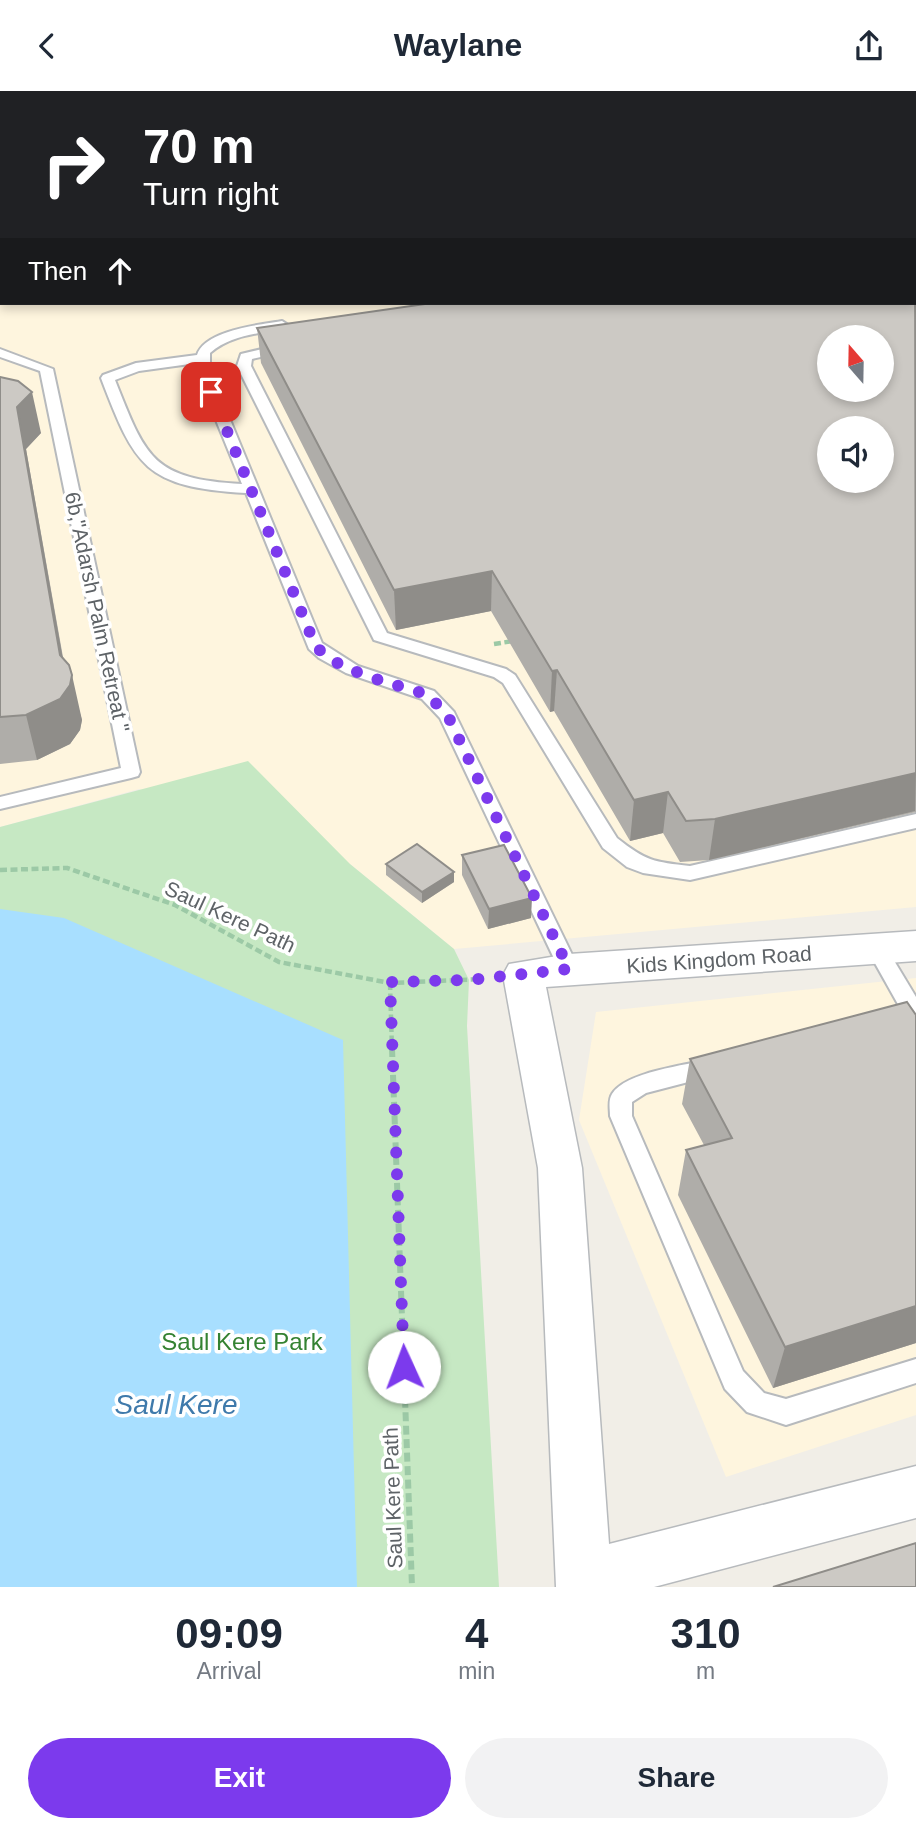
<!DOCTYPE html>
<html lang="en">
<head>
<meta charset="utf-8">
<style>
  :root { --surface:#fff; --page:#f2f2f3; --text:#1f2937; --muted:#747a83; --accent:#7c3aed }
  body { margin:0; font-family:Helvetica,sans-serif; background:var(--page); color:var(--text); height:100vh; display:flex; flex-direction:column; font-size:26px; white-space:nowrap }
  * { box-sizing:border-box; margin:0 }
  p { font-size:23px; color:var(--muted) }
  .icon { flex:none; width:38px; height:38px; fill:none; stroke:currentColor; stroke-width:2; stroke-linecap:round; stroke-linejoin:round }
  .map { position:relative; height:1496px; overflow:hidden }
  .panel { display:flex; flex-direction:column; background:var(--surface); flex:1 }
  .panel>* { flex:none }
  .banner { position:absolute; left:0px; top:0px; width:917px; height:214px; box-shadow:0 4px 10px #0003; background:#202124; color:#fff; overflow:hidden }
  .needle { width:46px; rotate:340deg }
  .controls { position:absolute; left:817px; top:234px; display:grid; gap:14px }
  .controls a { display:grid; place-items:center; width:77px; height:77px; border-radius:50%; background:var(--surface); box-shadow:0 4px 10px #0003; font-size:35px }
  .pin { position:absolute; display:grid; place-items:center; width:60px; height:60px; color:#fff; margin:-30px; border-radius:14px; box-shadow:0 4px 10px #0006 }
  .me { position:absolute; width:77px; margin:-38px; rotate:358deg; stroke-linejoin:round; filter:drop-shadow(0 0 5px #0008) }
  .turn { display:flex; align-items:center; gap:24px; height:147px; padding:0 28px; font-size:32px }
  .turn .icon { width:91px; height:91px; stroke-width:2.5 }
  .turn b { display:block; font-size:49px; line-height:60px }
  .then { display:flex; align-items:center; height:66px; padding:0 28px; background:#0003; gap:14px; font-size:26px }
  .eta { display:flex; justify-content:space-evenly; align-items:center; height:119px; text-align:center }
  .eta b { font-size:42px; font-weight:800; line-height:49px }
  .action { display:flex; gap:14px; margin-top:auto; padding:14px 28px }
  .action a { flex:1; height:80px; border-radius:42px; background:var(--accent); color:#fff; font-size:28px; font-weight:800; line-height:80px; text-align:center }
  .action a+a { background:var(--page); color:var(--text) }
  header { display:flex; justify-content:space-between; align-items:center; height:91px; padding:0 28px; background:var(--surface); font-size:32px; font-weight:800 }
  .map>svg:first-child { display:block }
</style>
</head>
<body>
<header><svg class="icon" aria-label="back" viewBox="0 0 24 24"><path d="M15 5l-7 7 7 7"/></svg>Waylane<svg class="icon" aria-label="share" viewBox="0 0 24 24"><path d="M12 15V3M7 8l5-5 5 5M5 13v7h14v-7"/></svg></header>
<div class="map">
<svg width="916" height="1496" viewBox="0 0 916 1496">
  <rect width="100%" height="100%" fill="#f1eee7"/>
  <!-- commercial -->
  <g fill="#fef5de" fill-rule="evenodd">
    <path d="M0 0H916V816L454 858 350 773 139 698 0 736ZM2 2H915V212H2ZM830 247H882V299H830ZM830 338H882V390H830Z"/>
    <polygon points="916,887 916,1324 726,1386 579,1029 596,921"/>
  </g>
  <!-- green -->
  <polygon fill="#c6e8c3" points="248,670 350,773 454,858 469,889 467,935 499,1496 0,1496 0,736"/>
  <!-- water -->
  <polygon fill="#a8dfff" points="0,818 64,827 343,949 357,1496 0,1496"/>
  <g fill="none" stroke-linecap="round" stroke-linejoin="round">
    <defs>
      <g id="service">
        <polygon points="61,0 72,0 74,2 62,2"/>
        <polygon points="234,0 244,0 245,2 235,2"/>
        <polygon points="471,0 481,0 483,2 472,2"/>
        <polygon points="711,0 734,0 709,2"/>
        <polygon points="916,116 916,123 915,123 915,116"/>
        <path d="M282 230 288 234 286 237C259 243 232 243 210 262V280L322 552 358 575 434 600 454 621 579 878 576 884 569 886 562 884 559 878 440 627 422 608 346 582 319 567 309 558 246 402C145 396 135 376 101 287L103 284 136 272 197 264C205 239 259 234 282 230ZM197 272 196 280 242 393C152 388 146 367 115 289L139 280Z"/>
        <path d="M283 253 289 257 288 260 252 268 251 275 387 542 506 578 515 584 617 747C646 770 654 771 690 775L916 723V737L690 789 643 782 627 776 603 757 503 592 494 586 374 549 237 275 241 263Z"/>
        <polygon points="0,258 53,278 140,681 138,685 131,687 0,718 0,706 121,677 40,280 0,266"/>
        <polygon points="877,850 884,853 916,906 916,933 908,931 867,858 870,853"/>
        <path d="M711 968 719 971 722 977 719 983 646 1002 632 1011V1025L743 1280 764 1302 786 1308 916 1268V1292L786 1334 747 1321 725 1298 610 1025C610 1018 608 1009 612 1003 625 981 687 974 711 968Z"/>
      </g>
      <polygon id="minor" points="916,840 916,870 546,896 582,1077 609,1453 916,1375 916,1427 654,1496 556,1496 538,1077 503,884 509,873 569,863"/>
    </defs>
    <!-- service casing -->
    <use href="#service" stroke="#b7babd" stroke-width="4"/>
    <!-- minor casing -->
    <use href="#minor" stroke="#b7babd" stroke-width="3"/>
    <!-- path-far2 -->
    <polyline stroke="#9cc9a6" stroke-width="2.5" stroke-dasharray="4.5 2" stroke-linecap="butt" points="846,2 861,0"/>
    <!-- path-far1 -->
    <g stroke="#9cc9a6" stroke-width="4.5" stroke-dasharray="7 3.5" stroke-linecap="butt">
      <polyline points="494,553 513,550"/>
      <polyline points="0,779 67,777 175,814 279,871 390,892 484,888"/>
      <polyline points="390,892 392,959"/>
    </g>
    <!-- path -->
    <polyline stroke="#9cc9a6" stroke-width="6" stroke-dasharray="9 4.5" stroke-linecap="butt" points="392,957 412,1496"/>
    <!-- service -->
    <use href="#service" fill="#fff" fill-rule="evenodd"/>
    <!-- minor -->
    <use href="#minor" fill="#fff" fill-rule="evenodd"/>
  </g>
  <!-- wall -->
  <g fill="#afada9">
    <polygon points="0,2 2,2 2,124 0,123"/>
    <polygon points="916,143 916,721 709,769 680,771 663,742 630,750 554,620 550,621 491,520 396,539 261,272 257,237"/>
    <polygon points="0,286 41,342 26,358 63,566 82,629 80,639 70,653 37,669 0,673"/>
    <polygon points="462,764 531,827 488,838 462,784"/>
    <polygon points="386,773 454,791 422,812 386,784"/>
    <polygon points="916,924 916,1252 773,1297 678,1104 686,1059 704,1054 682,1013 690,968"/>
  </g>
  <!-- shaded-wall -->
  <g fill="#8f8d89">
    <polygon points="915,63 916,63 915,103"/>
    <polygon points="32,301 41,342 26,358 68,597 72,584 82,629 80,639 70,653 37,669 26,624 60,564 17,316"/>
    <polygon points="492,480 491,520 396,539 394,499"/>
    <polygon points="557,579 554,620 550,621 552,580"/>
    <polygon points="916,682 915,720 709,769 715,728"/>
    <polygon points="668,701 663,742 630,750 634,709"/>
    <polygon points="454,781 454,791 422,812 422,801"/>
    <polygon points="532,807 531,827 488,838 489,818"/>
    <polygon points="916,1215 916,1252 773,1297 785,1256"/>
  </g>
  <!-- building -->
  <g fill="#ccc9c4" stroke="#8f8d89" stroke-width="2" fill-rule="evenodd">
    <polygon points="119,0 229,0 230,2 119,2"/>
    <polygon points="0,2 2,2 1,101 0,100"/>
    <polygon points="915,11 916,12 915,63"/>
    <path d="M915 143 916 682 715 728 686 730 668 701 634 709 557 579 552 580 492 480 394 499 257 237 432 212H915ZM830 247H882V299H830ZM830 338H882V390H830Z"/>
    <polygon points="0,286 18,290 32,301 17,316 60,564 69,574 72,584 70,594 60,608 26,624 0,626"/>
    <polygon points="417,753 454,781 422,801 386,773"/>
    <polygon points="504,754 532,807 489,818 462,764"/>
    <polygon points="907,911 916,924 916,1215 785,1256 686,1059 732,1047 690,968"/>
    <polygon points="916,1452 916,1496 773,1496"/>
  </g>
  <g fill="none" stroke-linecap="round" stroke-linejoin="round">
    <!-- route -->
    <path stroke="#7c3aed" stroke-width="12" stroke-dasharray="0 21.6" d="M211 301 315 554C338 582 394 592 428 604L448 625 569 878 469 889 390 891 404 1276"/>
  </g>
  <g text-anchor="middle" stroke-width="7" stroke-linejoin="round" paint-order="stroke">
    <!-- street labels -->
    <g font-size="21" fill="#5e6367" stroke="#fff">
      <text transform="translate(97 521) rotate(78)" y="7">6b,"Adarsh Palm Retreat "</text>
      <text transform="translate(230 826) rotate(25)" y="7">Saul Kere Path</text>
      <text transform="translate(719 869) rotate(-4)" y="7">Kids Kingdom Road</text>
      <text transform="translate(393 1407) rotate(-92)" y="7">Saul Kere Path</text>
    </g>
    <!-- near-park labels -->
    <g font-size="24" fill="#348232" stroke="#fff">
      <text x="242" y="1259">Saul Kere Park</text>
    </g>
    <!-- near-water labels -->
    <g font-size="28" font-style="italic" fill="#3f7aab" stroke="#fff">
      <text x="176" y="1323">Saul Kere</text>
    </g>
  </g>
</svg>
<div class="controls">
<a><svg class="needle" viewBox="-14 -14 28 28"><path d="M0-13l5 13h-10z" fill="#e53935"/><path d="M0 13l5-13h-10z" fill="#747a83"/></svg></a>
<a><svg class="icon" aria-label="sound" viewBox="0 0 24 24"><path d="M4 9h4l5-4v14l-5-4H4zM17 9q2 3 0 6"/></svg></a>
</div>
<div class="pin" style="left:211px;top:301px;background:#d93025"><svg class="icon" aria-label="arrive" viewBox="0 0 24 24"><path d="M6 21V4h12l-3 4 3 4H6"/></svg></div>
<svg class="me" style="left:404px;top:1276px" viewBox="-20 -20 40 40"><circle r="19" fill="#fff"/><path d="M0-13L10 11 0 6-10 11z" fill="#7c3aed"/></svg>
<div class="banner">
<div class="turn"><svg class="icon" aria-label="right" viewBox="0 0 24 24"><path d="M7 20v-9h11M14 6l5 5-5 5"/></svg><div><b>70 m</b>Turn right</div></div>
<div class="then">Then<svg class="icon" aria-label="ahead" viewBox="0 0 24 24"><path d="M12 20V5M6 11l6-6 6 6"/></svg></div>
</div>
</div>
<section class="panel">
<div class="eta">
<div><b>09:09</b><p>Arrival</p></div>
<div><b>4</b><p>min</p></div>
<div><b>310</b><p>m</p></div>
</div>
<div class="action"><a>Exit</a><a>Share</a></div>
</section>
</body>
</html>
